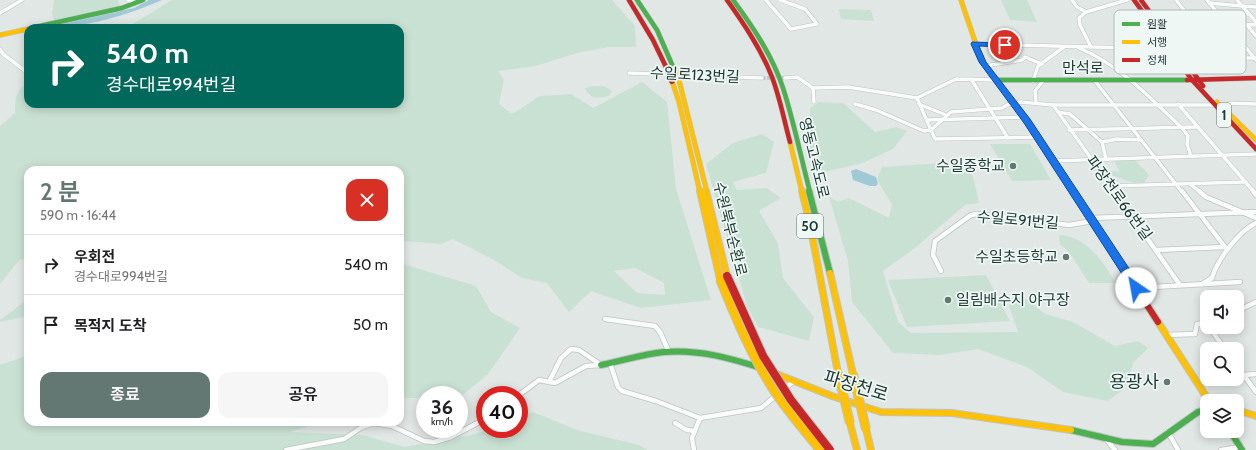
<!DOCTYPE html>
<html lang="ko">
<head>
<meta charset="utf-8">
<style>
  :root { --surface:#fff; --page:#f6f6f6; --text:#202124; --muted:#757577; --line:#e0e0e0; --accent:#637773 }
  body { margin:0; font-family:Cabin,"Noto Sans KR",sans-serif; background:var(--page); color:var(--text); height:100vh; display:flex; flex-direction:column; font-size:15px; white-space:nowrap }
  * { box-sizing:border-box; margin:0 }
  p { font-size:13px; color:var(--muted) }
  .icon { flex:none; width:22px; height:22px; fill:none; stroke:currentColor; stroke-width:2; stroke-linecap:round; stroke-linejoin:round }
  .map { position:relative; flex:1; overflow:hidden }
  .details { position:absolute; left:24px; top:166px; width:380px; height:260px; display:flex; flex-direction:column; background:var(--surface); border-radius:12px; box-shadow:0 2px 10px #0003 }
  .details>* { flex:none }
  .top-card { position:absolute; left:24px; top:24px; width:380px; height:84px; border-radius:12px; box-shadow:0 2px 10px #0003; background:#00695c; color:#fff; overflow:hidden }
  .fabs { position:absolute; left:1200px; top:290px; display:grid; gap:8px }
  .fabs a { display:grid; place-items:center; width:44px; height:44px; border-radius:8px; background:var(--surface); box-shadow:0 2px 10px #0003; font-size:20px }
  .speed { position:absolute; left:416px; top:386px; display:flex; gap:8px; font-size:20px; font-weight:700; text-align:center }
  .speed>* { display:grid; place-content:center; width:52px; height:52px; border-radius:50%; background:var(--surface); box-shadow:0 2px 10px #0003; line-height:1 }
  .speed small { font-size:10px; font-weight:400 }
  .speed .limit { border:6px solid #d22; background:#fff; color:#111 }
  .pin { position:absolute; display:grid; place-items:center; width:34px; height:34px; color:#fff; margin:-17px; border:2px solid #fff; border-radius:50%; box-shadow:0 1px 4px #0007 }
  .me { position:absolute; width:44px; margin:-22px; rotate:327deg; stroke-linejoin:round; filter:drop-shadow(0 0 3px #0008) }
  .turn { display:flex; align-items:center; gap:14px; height:84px; padding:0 16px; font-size:18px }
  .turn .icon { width:52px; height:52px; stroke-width:2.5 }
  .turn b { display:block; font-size:28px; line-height:34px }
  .round { display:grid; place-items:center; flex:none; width:42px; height:42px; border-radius:12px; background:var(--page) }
  .summary { display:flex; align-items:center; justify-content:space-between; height:68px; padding:0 16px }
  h1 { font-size:24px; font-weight:600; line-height:30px; color:var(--accent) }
  .action { display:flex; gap:8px; margin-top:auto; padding:8px 16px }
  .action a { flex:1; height:46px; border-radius:12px; background:var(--accent); color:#fff; font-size:16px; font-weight:600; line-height:46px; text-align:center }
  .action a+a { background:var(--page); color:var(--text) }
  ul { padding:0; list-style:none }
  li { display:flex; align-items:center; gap:12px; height:60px; padding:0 16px; border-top:1px solid var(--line) }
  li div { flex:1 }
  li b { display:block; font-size:15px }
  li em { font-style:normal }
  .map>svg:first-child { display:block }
</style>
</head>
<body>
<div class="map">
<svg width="1256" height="450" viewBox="0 0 1256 450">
  <rect width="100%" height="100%" fill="#e1e7e5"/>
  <!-- green -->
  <g fill="#c9e1d3" fill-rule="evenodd">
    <polygon points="54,0 118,0 120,5 117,7 57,21 54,20 52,14"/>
    <path d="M172 0H612L635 26 636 47H608L577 53 536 66 498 71 504 79 499 104 512 114 540 96 571 94 593 108 642 82 667 102 676 189 711 300 641 308 591 291 569 312 547 283 522 278 496 261 453 239 441 244 404 241 400 239V170H28V260L20 259 0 284V126L15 113C15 100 15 90 28 83V104H400V28H126ZM635 268 664 283 665 295 637 293 614 271Z"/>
    <polygon points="1001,0 1027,0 1037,22 1010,20"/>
    <polygon points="839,9 871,10 874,21 841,19"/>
    <path d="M593 86H604L612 91 609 96C598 99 590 99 585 88Z"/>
    <polygon points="819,102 843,103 875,132 896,127 907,131 893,149 863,163 820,173 810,147 810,108"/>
    <polygon points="762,134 774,142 766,173 733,182 737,190 767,188 781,198 759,211 778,243 783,278 814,317 809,341 758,327 747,306 706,164 733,143"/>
    <polygon points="990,144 1030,144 1051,180 1012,181"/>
    <polygon points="1135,160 1149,175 1144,183 1134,183 1111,175 1111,171 1120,172 1114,161"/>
    <polygon points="958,162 973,176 979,203 965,205 915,248 883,271 898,322 911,333 1018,332 1009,306 1020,294 1045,314 1073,322 1115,346 1138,341 1148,348 1134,362 1123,390 1108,401 1063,392 1027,367 978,349 940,355 893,353 852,302 848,261 829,197 838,202 849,198 889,218 892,204 877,180 882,167"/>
    <path d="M1059 235C1087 236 1103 262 1116 283H1089L1069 252 1060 244Z"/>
    <polygon points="400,263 476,286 491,312 520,328 488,374 459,398 459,395 425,395 425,398 400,398"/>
    <polygon points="986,275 1010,321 907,327 888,280"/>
    <polygon points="28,299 28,316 0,322 0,320"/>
    <polygon points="28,355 28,422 323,422 290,432 363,435 404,447 476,434 489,429 519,429 519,417 533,412 577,430 639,445 648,450 0,450 0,365"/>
  </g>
  <!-- water -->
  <g fill="#a0c9d8">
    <path d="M149 0H162C125 16 85 28 44 28L134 8Z"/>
    <polygon points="856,169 876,177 878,184 876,186 870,186 853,180 851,171"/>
  </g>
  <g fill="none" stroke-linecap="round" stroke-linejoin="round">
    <!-- street-tunnel -->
    <polyline stroke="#bac4c2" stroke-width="3.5" stroke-dasharray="3.5 1.5" stroke-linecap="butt" points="762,78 785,78"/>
    <defs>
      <g id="street-far1">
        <polyline points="128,0 136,3"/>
        <polyline points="766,0 791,29 817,24 805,9 780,0"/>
        <polyline points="1072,0 1077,7 1086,12"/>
        <polyline points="1176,0 1222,58"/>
        <polyline points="1207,0 1256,60"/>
        <polyline points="1237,0 1256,22"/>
        <polyline points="1209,3 1242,6"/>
        <polyline points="1242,6 1256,7"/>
        <polyline points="0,13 22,0"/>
        <polyline points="1217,13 1249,14"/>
        <polyline points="1154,19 1256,25"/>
        <polyline points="1246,24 1256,36"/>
        <polyline points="974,44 1169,49"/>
        <polyline points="1091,47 1080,25 1079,18 1086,12 1127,0"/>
        <path d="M1079 48C1120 65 1150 98 1182 128L1188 136 1187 144 1191 156"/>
        <polyline points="0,49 3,54 28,73"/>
        <polyline points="1181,58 1256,58"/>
        <polyline points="985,66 1022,60 1025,57 1042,64"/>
        <polyline points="629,73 762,78"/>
        <polyline points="785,78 797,77 813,88 848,87 917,98 956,79 996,80"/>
        <polyline points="971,79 1008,138"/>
        <polyline points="1033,81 1038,66 1064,47"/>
        <polyline points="1095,81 1182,192"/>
        <polyline points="813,88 814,102"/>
        <polyline points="917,98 935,139 1038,137"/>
        <polyline points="1036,102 1035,91 1043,81"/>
        <polyline points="1219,103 1256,104"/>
        <polyline points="855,104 876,110 924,131 931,130 951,112 1002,108 1007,105 1020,102 1053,105 1215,105"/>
        <polyline points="919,104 946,115"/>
        <polyline points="1178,104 1254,192"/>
        <polyline points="1053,105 1115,192"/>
        <polyline points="1058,112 1070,114 1102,142 1106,159"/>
        <polyline points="927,120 1024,117"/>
        <polyline points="1069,130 1197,127"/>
        <polyline points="1102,142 1117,139 1141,140"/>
        <polyline points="1053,161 1256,154"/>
        <polyline points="1190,184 1200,192"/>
        <polyline points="1112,186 1246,182"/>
      </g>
      <g id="street">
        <polyline points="1114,191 1180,285"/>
        <polyline points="1182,191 1225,247"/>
        <polyline points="1199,191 1206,197 1256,218"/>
        <polyline points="1253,191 1256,195"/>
        <polyline points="1091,218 1256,212"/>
        <polyline points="1156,250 1225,247"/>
        <polyline points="941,271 933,255 935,241 971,215 977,214 1069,225 1093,221"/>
        <path d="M1202 284 1212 278C1217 260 1239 231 1256 223"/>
        <polyline points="1136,288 1240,282"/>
        <polyline points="1237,311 1256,302"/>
        <polyline points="605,319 655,326 660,332 669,352"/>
        <polyline points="1209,327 1225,349"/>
        <polyline points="1166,335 1195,334 1197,324 1207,323"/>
        <polyline points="610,363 618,387 622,391 656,401 700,418 761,408 794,381"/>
        <polyline points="1237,366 1256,392"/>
        <polyline points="1244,375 1256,374"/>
        <polyline points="549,382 561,358 571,349 579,350 601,365"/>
        <polyline points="519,395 539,380 555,383 586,366 601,365"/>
        <polyline points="675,423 687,430 695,431"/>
        <polyline points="1168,432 1178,450"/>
        <polyline points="1106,439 1115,450"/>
        <polyline points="286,450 344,439 362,427 374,423 392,426 424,441 434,442 451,437 485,419"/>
        <polyline points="694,450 692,438 700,418"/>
        <polyline points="1221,450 1240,447"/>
      </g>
      <g id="fast-far1">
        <polyline points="637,0 657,30 674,69"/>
        <path d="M733 0C753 27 772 55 783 88 794 122 801 158 810 192"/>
        <polyline points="31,28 122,8 143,0"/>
        <polyline points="996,80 1187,80"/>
      </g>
      <g id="fast">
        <polyline points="809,191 830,273"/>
        <path d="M601 365C622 361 643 354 664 352 698 349 730 358 761 368"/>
        <polyline points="1071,430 1122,442 1153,444 1198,412 1207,409"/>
        <polyline points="1230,431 1242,450"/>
      </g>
      <g id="slow-far1">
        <polyline points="961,0 982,62 1027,121 1074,192"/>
        <polyline points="0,35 28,29"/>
        <polyline points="679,80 707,192"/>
        <polyline points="672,81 679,102 700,192"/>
        <polyline points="1217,102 1256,140"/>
        <polyline points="790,142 802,192"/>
      </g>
      <g id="slow">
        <polyline points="700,191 720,279"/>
        <polyline points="706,191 727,276"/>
        <polyline points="802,191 810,224 838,373"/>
        <polyline points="1073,191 1075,194"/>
        <polyline points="830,273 853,374"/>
        <polyline points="1158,322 1209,401"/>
        <polyline points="774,373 832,396 881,412 952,413 1071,430"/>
        <polyline points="1237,410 1256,416"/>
        <polyline points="850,423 857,450"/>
        <polyline points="866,429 871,450"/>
      </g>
      <g id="jam-far1">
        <polyline points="629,0 653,40 667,69"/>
        <path d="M727 0C744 24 761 49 772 77 780 98 784 120 790 142"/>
        <polyline points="1134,0 1192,80 1256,149"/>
        <polyline points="1141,0 1203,86"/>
        <polyline points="1187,80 1256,78"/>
      </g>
      <polyline id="jam" points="1075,194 1158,322"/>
    </defs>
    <!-- street-far1 casing -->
    <use href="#street-far1" stroke="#bec4c2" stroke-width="4.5"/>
    <!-- street casing -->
    <use href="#street" stroke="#bec4c2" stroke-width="6"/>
    <!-- fast-far1 casing -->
    <use href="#fast-far1" stroke="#bdc5c3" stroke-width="5.5"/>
    <!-- fast casing -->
    <use href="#fast" stroke="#bdc5c3" stroke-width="8"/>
    <!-- slow-far1 casing -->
    <use href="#slow-far1" stroke="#bdc5c3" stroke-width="5.5"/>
    <!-- slow casing -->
    <use href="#slow" stroke="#bdc5c3" stroke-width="8"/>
    <!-- jam-far1 casing -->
    <use href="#jam-far1" stroke="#bdc5c3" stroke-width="5.5"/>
    <!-- jam casing -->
    <use href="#jam" stroke="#bdc5c3" stroke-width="8"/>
    <!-- street-far1 -->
    <use href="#street-far1" stroke="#fafbfb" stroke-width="3.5"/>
    <!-- street -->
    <use href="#street" stroke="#fafbfb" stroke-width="4.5"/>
    <!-- fast-far1 -->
    <use href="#fast-far1" stroke="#4caf50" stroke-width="4.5"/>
    <!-- fast -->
    <use href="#fast" stroke="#4caf50" stroke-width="6"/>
    <!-- slow-far1 -->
    <use href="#slow-far1" stroke="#ffc107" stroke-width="4.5"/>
    <!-- slow -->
    <use href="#slow" stroke="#ffc107" stroke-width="6"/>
    <!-- jam-far1 -->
    <use href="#jam-far1" stroke="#c62828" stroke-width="4.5"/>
    <!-- jam -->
    <use href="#jam" stroke="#c62828" stroke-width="6"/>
    <defs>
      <polyline id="slow-bridge-far1" points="674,69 679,80"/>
      <g id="slow-bridge">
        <path d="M720 279C735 317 751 355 773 389 787 411 804 430 820 450"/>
        <polyline points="838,373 850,423"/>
        <polyline points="853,374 866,429"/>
      </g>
      <polyline id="jam-bridge-far1" points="667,69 672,81"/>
      <polyline id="jam-bridge" points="727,276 763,356 791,400 830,450"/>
    </defs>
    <!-- slow-bridge-far1 casing -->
    <use href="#slow-bridge-far1" stroke="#bbc4c2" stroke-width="7" stroke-linecap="butt"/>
    <!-- slow-bridge casing -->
    <use href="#slow-bridge" stroke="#bbc4c2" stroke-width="10" stroke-linecap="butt"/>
    <!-- jam-bridge-far1 casing -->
    <use href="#jam-bridge-far1" stroke="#bbc4c2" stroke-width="7" stroke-linecap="butt"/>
    <!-- jam-bridge casing -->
    <use href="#jam-bridge" stroke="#bbc4c2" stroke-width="10" stroke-linecap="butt"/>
    <!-- slow-bridge-far1 -->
    <use href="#slow-bridge-far1" stroke="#ffc107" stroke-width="6"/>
    <!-- slow-bridge -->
    <use href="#slow-bridge" stroke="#ffc107" stroke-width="8"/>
    <!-- jam-bridge-far1 -->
    <use href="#jam-bridge-far1" stroke="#c62828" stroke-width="6"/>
    <!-- jam-bridge -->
    <use href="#jam-bridge" stroke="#c62828" stroke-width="8"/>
  </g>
  <!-- route -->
  <polygon fill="#1a73e8" stroke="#114b97" points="972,42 1005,43 1009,45 1005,47 979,46 986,62 1030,119 1140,285 1141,288 1140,291 1133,291 1024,123 979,62 971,44"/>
  <!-- markers -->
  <g fill="#637773" stroke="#eef7f4" stroke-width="1.5">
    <circle cx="1013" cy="166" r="4"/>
    <circle cx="1066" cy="257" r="4"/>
    <circle cx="948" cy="300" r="4"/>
    <circle cx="1167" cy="382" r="4"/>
  </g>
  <g text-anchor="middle" stroke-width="3.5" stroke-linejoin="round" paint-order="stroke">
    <!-- shield labels -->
    <g fill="#eef7f4" stroke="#5d736f" stroke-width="1">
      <rect x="1217" y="103" width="14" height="24" rx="3"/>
      <rect x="797" y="214" width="26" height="24" rx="3"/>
    </g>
    <g font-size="14" font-weight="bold" fill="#1f3a36">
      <text x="1224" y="120">1</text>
      <text x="810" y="231">50</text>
    </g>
    <!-- street labels -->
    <g font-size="15" fill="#1f3a36" stroke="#eef7f4">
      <text x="1083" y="73">만석로</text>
      <text transform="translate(695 75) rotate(3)" y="5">수일로123번길</text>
      <text transform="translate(814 158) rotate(76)" y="5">영동고속도로</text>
      <text transform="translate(1119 198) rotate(54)" y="5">파장천로66번길</text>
      <text transform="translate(1018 220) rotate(5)" y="5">수일로91번길</text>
      <text transform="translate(730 229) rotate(76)" y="5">수원북부순환로</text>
    </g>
    <!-- poi labels -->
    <g font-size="15" fill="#1f3a36" stroke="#eef7f4" text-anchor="end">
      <text x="1005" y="171">수일중학교</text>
      <text x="1058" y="262">수일초등학교</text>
      <text x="956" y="305" text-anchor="start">일림배수지 야구장</text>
    </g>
    <!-- near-poi labels -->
    <g font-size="18" fill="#1f3a36" stroke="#eef7f4" text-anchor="end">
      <text x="1159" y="388">용광사</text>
    </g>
    <!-- near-street labels -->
    <g font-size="18" fill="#1f3a36" stroke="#eef7f4">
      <text transform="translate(856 386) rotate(17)" y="6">파장천로</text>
    </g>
  </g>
  <!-- legend -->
  <rect x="1114" y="10" width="132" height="64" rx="6" fill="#eef7f4" stroke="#b0bebb" stroke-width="1"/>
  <rect x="1122" y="22" width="18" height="4" fill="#4caf50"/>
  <rect x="1122" y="40" width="18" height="4" fill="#ffc107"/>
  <rect x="1122" y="58" width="18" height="4" fill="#c62828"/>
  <g font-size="11" fill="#1f3a36">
    <text x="1147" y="28">원활</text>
    <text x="1147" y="46">서행</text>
    <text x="1147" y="64">정체</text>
  </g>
</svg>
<div class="fabs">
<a><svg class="icon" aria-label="sound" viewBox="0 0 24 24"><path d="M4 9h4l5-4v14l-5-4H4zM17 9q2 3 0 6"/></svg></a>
<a><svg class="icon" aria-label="search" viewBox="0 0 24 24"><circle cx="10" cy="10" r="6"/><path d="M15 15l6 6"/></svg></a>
<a><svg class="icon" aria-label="layers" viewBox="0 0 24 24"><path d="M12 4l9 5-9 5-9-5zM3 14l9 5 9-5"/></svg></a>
</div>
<div class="speed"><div>36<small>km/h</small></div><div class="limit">40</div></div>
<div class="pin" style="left:1005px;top:45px;background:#d93025"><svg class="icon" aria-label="arrive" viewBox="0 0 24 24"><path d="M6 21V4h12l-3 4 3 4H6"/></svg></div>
<svg class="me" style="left:1136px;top:288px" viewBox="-20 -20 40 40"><circle r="19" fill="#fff"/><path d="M0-13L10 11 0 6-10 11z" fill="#1a73e8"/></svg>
<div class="top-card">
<div class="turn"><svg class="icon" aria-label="right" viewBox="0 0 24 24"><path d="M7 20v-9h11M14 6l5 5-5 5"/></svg><div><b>540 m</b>경수대로994번길</div></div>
</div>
<section class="details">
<div class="summary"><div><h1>2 분</h1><p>590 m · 16:44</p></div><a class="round" style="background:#d93025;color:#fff"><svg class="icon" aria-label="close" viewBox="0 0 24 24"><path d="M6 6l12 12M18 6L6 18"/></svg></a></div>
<ul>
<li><svg class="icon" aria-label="right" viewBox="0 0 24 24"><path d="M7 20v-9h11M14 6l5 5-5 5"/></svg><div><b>우회전</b><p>경수대로994번길</p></div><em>540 m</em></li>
<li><svg class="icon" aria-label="arrive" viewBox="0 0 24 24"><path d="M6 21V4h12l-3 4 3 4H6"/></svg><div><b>목적지 도착</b></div><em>50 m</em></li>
</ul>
<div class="action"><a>종료</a><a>공유</a></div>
</section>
</div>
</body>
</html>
